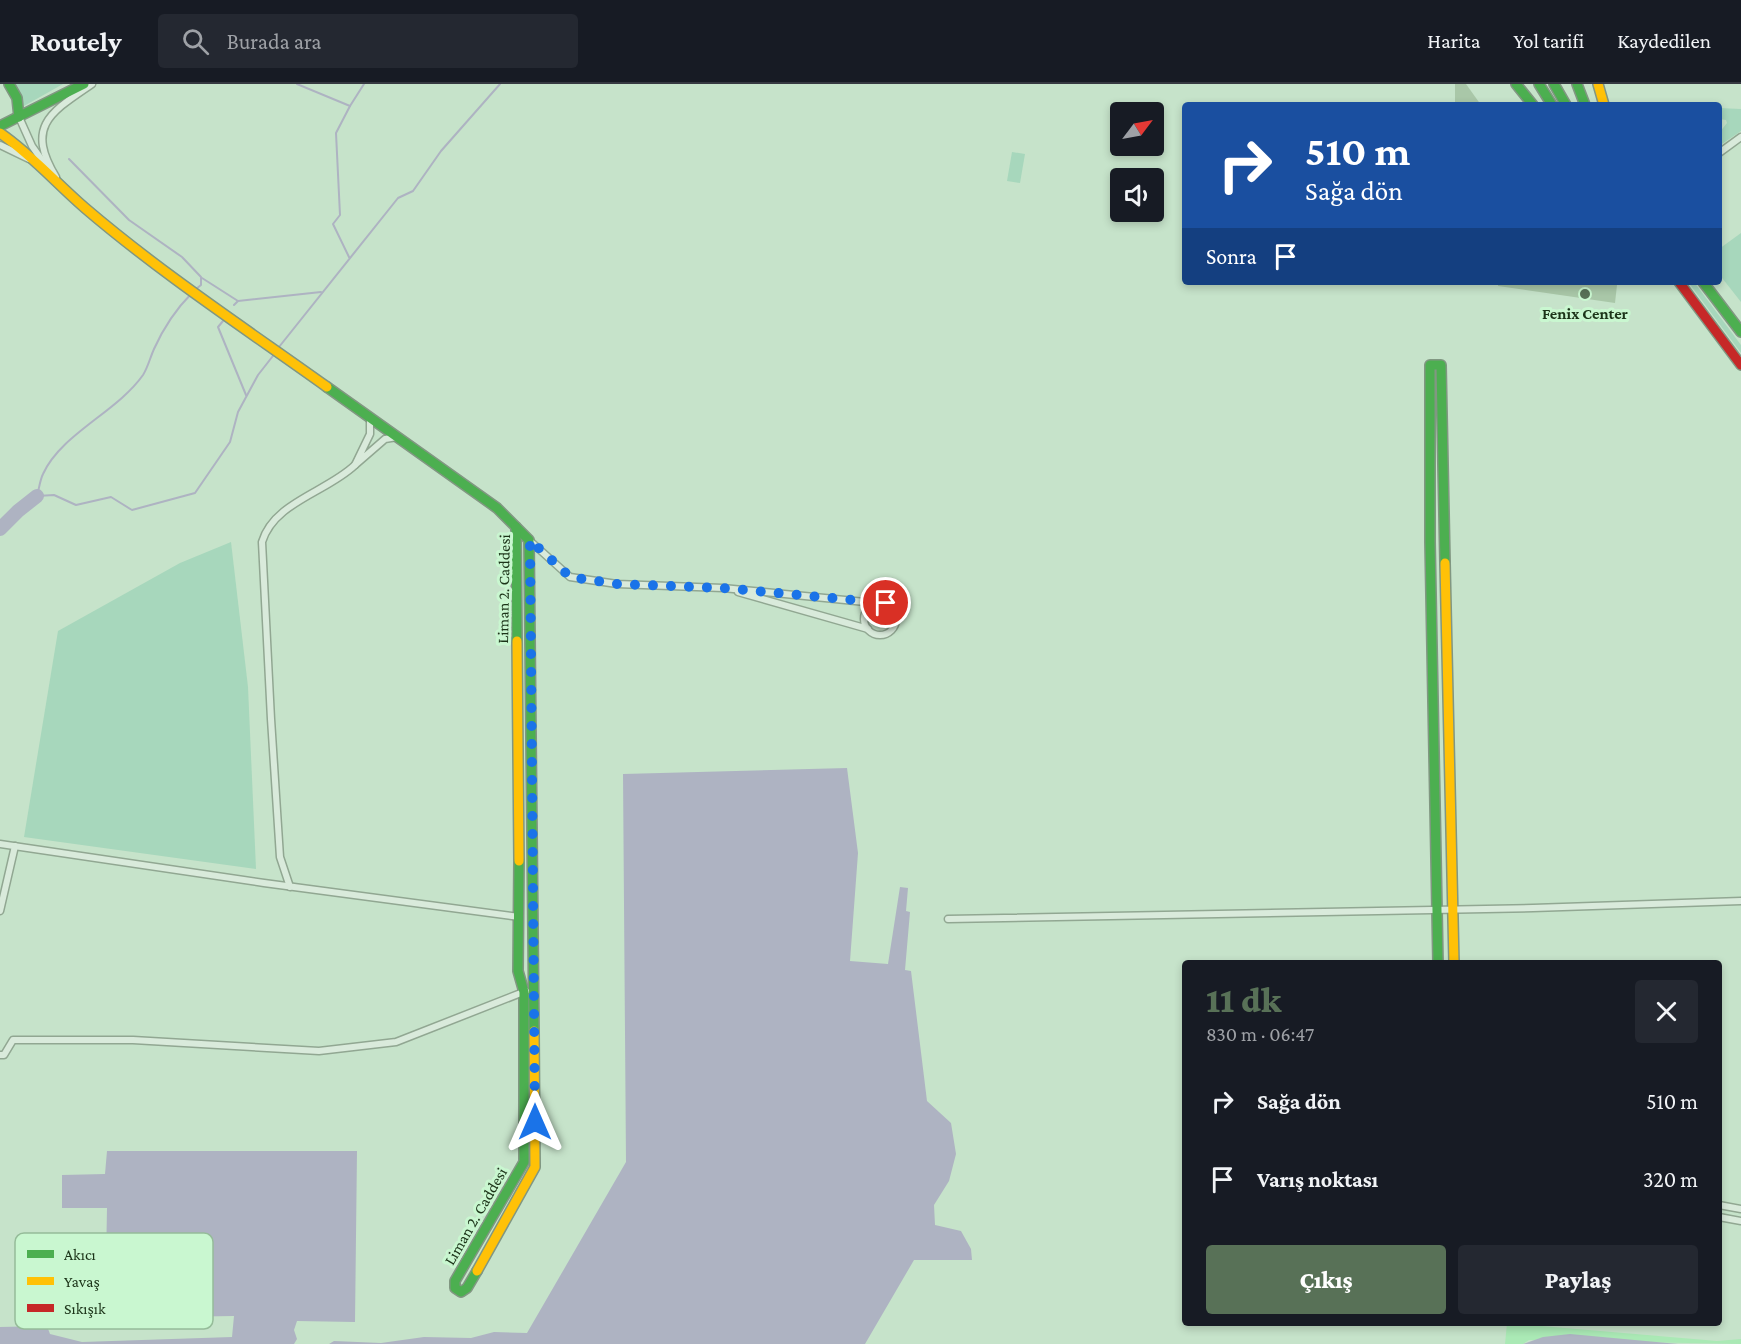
<!DOCTYPE html>
<html lang="tr">
<head>
<meta charset="utf-8">
<style>
  :root { --surface:#171b24; --page:#242831; --text:#f1f3f6; --muted:#9ea1a6; --line:#363941; --accent:#587157 }
  body { margin:0; font-family:"Crimson Pro",serif; background:var(--page); color:var(--text); height:100vh; display:flex; flex-direction:column; font-size:22px; white-space:nowrap }
  * { box-sizing:border-box; margin:0 }
  p { font-size:20px; color:var(--muted) }
  .icon { flex:none; width:33px; height:33px; fill:none; stroke:currentColor; stroke-width:2; stroke-linecap:round; stroke-linejoin:round }
  .map { position:relative; flex:1; overflow:hidden }
  .panel { position:absolute; left:1182px; top:876px; width:540px; height:366px; display:flex; flex-direction:column; background:var(--surface); border-radius:6px; box-shadow:0 3px 9px #0003 }
  .panel>* { flex:none }
  .hud { position:absolute; left:1182px; top:18px; width:540px; height:183px; border-radius:6px; box-shadow:0 3px 9px #0003; background:#1a4fa0; color:#fff; overflow:hidden }
  .needle { width:39px; rotate:58deg }
  .tools { position:absolute; left:1110px; top:18px; display:grid; gap:12px }
  .tools a { display:grid; place-items:center; width:54px; height:54px; border-radius:6px; background:var(--surface); box-shadow:0 3px 9px #0003; font-size:30px }
  .pin { position:absolute; display:grid; place-items:center; width:51px; height:51px; color:#fff; margin:-26px; border:3px solid #fff; border-radius:50%; box-shadow:0 2px 6px #0007 }
  .me { position:absolute; width:66px; margin:-33px; rotate:0deg; stroke-linejoin:round; filter:drop-shadow(0 0 4px #0008) }
  .turn { display:flex; align-items:center; gap:21px; height:126px; padding:0 24px; font-size:27px }
  .turn .icon { width:78px; height:78px; stroke-width:2.5 }
  .turn b { display:block; font-size:42px; line-height:51px }
  .then { display:flex; align-items:center; height:57px; padding:0 24px; background:#0003; gap:12px; font-size:22px }
  .round { display:grid; place-items:center; flex:none; width:63px; height:63px; border-radius:6px; background:var(--page) }
  .overview { display:flex; align-items:center; justify-content:space-between; height:102px; padding:0 24px }
  h1 { font-size:36px; font-weight:800; line-height:45px; color:var(--accent) }
  .button { display:flex; gap:12px; margin-top:auto; padding:12px 24px }
  .button a { flex:1; height:69px; border-radius:6px; background:var(--accent); color:#fff; font-size:24px; font-weight:800; line-height:69px; text-align:center }
  .button a+a { background:var(--page); color:var(--text) }
  ul { padding:0; list-style:none }
  li { display:flex; align-items:center; gap:18px; height:78px; padding:0 24px }
  li div { flex:1 }
  li b { display:block; font-size:22px }
  li em { font-style:normal }
  header { display:flex; align-items:center; gap:36px; box-sizing:border-box; height:84px; padding:0 30px; background:var(--surface); border-bottom:2px solid var(--line) }
  header strong { font-size:28px }
  nav { display:flex; gap:33px; margin-inline-start:auto; font-size:21px }
  .search { width:420px; height:54px; background:var(--page); display:flex; align-items:center; gap:15px; box-sizing:border-box; padding:0 21px; border-radius:6px; color:var(--muted); font-size:22px }
  .map>svg:first-child { display:block }
</style>
</head>
<body>
<header>
<strong>Routely</strong>
<div class="search"><svg class="icon" aria-label="search" viewBox="0 0 24 24"><circle cx="10" cy="10" r="6"/><path d="M15 15l6 6"/></svg>Burada ara</div>
<nav><a>Harita</a><a>Yol tarifi</a><a>Kaydedilen</a></nav>
</header>
<div class="map">
<svg width="1741" height="1260" viewBox="0 0 1741 1260">
  <rect width="100%" height="100%" fill="#c6e3ca"/>
  <!-- green -->
  <g fill="#a7d7bc">
    <polygon points="15,0 63,0 24,22"/>
    <polygon points="1719,24 1741,25 1741,47 1719,62 1719,49 1727,39 1726,36 1719,35"/>
    <polygon points="1012,68 1025,70 1020,99 1007,97"/>
    <polygon points="1741,149 1741,218 1719,190 1719,165"/>
    <polygon points="1688,198 1694,198 1741,261 1741,269"/>
    <polygon points="231,458 248,603 256,785 24,753 58,547 180,479"/>
  </g>
  <!-- sand -->
  <polygon fill="#aae9b5" points="1507,1239 1717,1257 1741,1255 1741,1260 1529,1256 1523,1260 1505,1260"/>
  <!-- water -->
  <g fill="#aeb3c2">
    <polygon points="847,684 858,769 850,877 888,880 900,803 908,804 906,827 910,828 905,886 911,887 927,1017 951,1039 956,1070 949,1097 934,1121 935,1141 961,1147 971,1165 972,1176 914,1176 865,1260 329,1260 334,1257 381,1259 424,1253 471,1254 494,1248 527,1249 626,1078 623,690"/>
    <polygon points="107,1067 357,1067 355,1238 297,1237 294,1246 297,1255 294,1260 0,1260 0,1243 47,1242 50,1250 82,1258 232,1253 234,1232 105,1234 107,1124 62,1124 62,1091 105,1090"/>
    <polygon points="1570,1250 1678,1260 1523,1260 1543,1253"/>
  </g>
  <g fill="none" stroke-linecap="round" stroke-linejoin="round">
    <!-- stream -->
    <g stroke="#aeb3c2" stroke-width="2">
      <polyline points="297,0 350,22 336,49 340,131 333,140 349,173"/>
      <polyline points="350,22 364,0"/>
      <polyline points="69,75 129,136 182,173 201,193 201,201 196,205"/>
      <polyline points="202,194 238,217"/>
      <path d="M192 209C176 225 163 245 154 265 150 274 148 283 143 291 117 328 61 350 43 390 40 396 39 405 37 412L54 411 76 421 111 413 132 426 195 409 230 358 238 328 258 291 276 268"/>
      <polyline points="234,221 238,217 321,208"/>
      <polyline points="223,237 218,243 246,311"/>
      <polyline points="279,263 398,114 413,107 441,67 500,0"/>
    </g>
    <!-- river -->
    <polyline stroke="#aeb3c2" stroke-width="14" points="0,445 18,427 37,412"/>
  </g>
  <!-- building -->
  <g fill="#a9c7a8">
    <polygon points="1455,0 1466,0 1481,21 1455,21"/>
    <polygon points="1498,198 1614,198 1617,201 1615,219 1498,202"/>
  </g>
  <g fill="none" stroke-linecap="round" stroke-linejoin="round">
    <defs>
      <g id="street">
        <polyline points="19,33 32,62 46,82"/>
        <polyline points="0,61 29,75"/>
        <polyline points="1719,69 1741,53"/>
        <path d="M56 93C25 42 51 28 92 0"/>
        <polyline points="370,333 370,350 355,381 385,355 397,353"/>
        <polyline points="529,456 570,493 617,500 723,504 875,519"/>
        <polyline points="738,508 868,545"/>
        <circle cx="880" cy="535" r="16"/>
        <polyline points="0,760 264,799 519,833"/>
        <path d="M290 803 280 773 271 635 262 458C274 418 327 408 355 381"/>
        <polyline points="0,827 15,762"/>
        <polyline points="948,835 1533,824 1741,817"/>
        <polyline points="0,971 4,971 13,956 133,956 319,967 396,958 526,907"/>
        <polyline points="1719,1121 1741,1125"/>
        <polyline points="1719,1133 1741,1137"/>
      </g>
      <g id="fast">
        <polyline points="9,0 17,14 19,33"/>
        <polyline points="1516,0 1533,21"/>
        <polyline points="1539,0 1552,21"/>
        <polyline points="1554,0 1566,21"/>
        <polyline points="1577,0 1585,21"/>
        <polyline points="0,42 84,0"/>
        <polyline points="1703,198 1741,248"/>
        <polyline points="327,303 497,424 529,456 534,947"/>
        <polyline points="516,443 517,557"/>
        <polyline points="1438,879 1430,458 1430,281 1441,281 1445,479"/>
        <polyline points="477,1187 467,1204 461,1208 455,1204 455,1197 524,1078 524,908 518,887 519,777"/>
      </g>
      <g id="slow">
        <polyline points="1598,0 1604,21"/>
        <path d="M0 49C32 71 56 99 85 124 161 189 246 245 327 303"/>
        <polyline points="1445,479 1454,879"/>
        <polyline points="517,557 519,777"/>
        <polyline points="477,1187 535,1083 534,947"/>
      </g>
      <polyline id="jam" points="1679,198 1741,281"/>
    </defs>
    <!-- street casing -->
    <use href="#street" stroke="#91a792" stroke-width="9"/>
    <!-- fast casing -->
    <use href="#fast" stroke="#819782" stroke-width="12"/>
    <!-- slow casing -->
    <use href="#slow" stroke="#819782" stroke-width="12"/>
    <!-- jam casing -->
    <use href="#jam" stroke="#819782" stroke-width="12"/>
    <!-- street -->
    <use href="#street" stroke="#d9eadb" stroke-width="6"/>
    <!-- fast -->
    <use href="#fast" stroke="#4caf50" stroke-width="9"/>
    <!-- slow -->
    <use href="#slow" stroke="#ffc107" stroke-width="9"/>
    <!-- jam -->
    <use href="#jam" stroke="#c62828" stroke-width="9"/>
  </g>
  <g fill="none" stroke-linecap="round" stroke-linejoin="round">
    <!-- route -->
    <polyline stroke="#1a73e8" stroke-width="10" stroke-dasharray="0 18" points="535,1038 530,456 570,493 617,500 723,504 886,519"/>
  </g>
  <!-- markers -->
  <circle fill="#587157" stroke="#c9f7d0" stroke-width="2" cx="1585" cy="210" r="6"/>
  <g text-anchor="middle" stroke-width="6" stroke-linejoin="round" paint-order="stroke">
    <!-- poi labels -->
    <g font-size="16" font-weight="bold" fill="#1c3419" stroke="#c9f7d0">
      <text x="1585" y="235">Fenix Center</text>
    </g>
    <!-- street labels -->
    <g font-size="16" fill="#1c3419" stroke="#c9f7d0">
      <text transform="translate(503 505) rotate(-89)" y="6">Liman 2. Caddesi</text>
      <text transform="translate(475 1132) rotate(-60)" y="6">Liman 2. Caddesi</text>
    </g>
  </g>
  <!-- legend -->
  <rect x="15" y="1149" width="198" height="96" rx="9" fill="#c9f7d0" stroke="#95bc99" stroke-width="1.5"/>
  <rect x="27" y="1166" width="27" height="8" fill="#4caf50"/>
  <rect x="27" y="1193" width="27" height="8" fill="#ffc107"/>
  <rect x="27" y="1220" width="27" height="8" fill="#c62828"/>
  <g font-size="16" fill="#1c3419">
    <text x="64" y="1176">Akıcı</text>
    <text x="64" y="1203">Yavaş</text>
    <text x="64" y="1230">Sıkışık</text>
  </g>
</svg>
<div class="tools">
<a><svg class="needle" viewBox="-14 -14 28 28"><path d="M0-13l5 13h-10z" fill="#e53935"/><path d="M0 13l5-13h-10z" fill="#9ea1a6"/></svg></a>
<a><svg class="icon" aria-label="sound" viewBox="0 0 24 24"><path d="M4 9h4l5-4v14l-5-4H4zM17 9q2 3 0 6"/></svg></a>
</div>
<div class="pin" style="left:886px;top:519px;background:#d93025"><svg class="icon" aria-label="arrive" viewBox="0 0 24 24"><path d="M6 21V4h12l-3 4 3 4H6"/></svg></div>
<svg class="me" style="left:535px;top:1038px" viewBox="-20 -20 40 40"><path d="M0-17L14 15 0 8-14 15z" fill="#1a73e8" stroke="#fff" stroke-width="4"/></svg>
<div class="hud">
<div class="turn"><svg class="icon" aria-label="right" viewBox="0 0 24 24"><path d="M7 20v-9h11M14 6l5 5-5 5"/></svg><div><b>510 m</b>Sağa dön</div></div>
<div class="then">Sonra<svg class="icon" aria-label="arrive" viewBox="0 0 24 24"><path d="M6 21V4h12l-3 4 3 4H6"/></svg></div>
</div>
<section class="panel">
<div class="overview"><div><h1>11 dk</h1><p>830 m · 06:47</p></div><a class="round"><svg class="icon" aria-label="close" viewBox="0 0 24 24"><path d="M6 6l12 12M18 6L6 18"/></svg></a></div>
<ul>
<li><svg class="icon" aria-label="right" viewBox="0 0 24 24"><path d="M7 20v-9h11M14 6l5 5-5 5"/></svg><div><b>Sağa dön</b></div><em>510 m</em></li>
<li><svg class="icon" aria-label="arrive" viewBox="0 0 24 24"><path d="M6 21V4h12l-3 4 3 4H6"/></svg><div><b>Varış noktası</b></div><em>320 m</em></li>
</ul>
<div class="button"><a>Çıkış</a><a>Paylaş</a></div>
</section>
</div>
</body>
</html>
